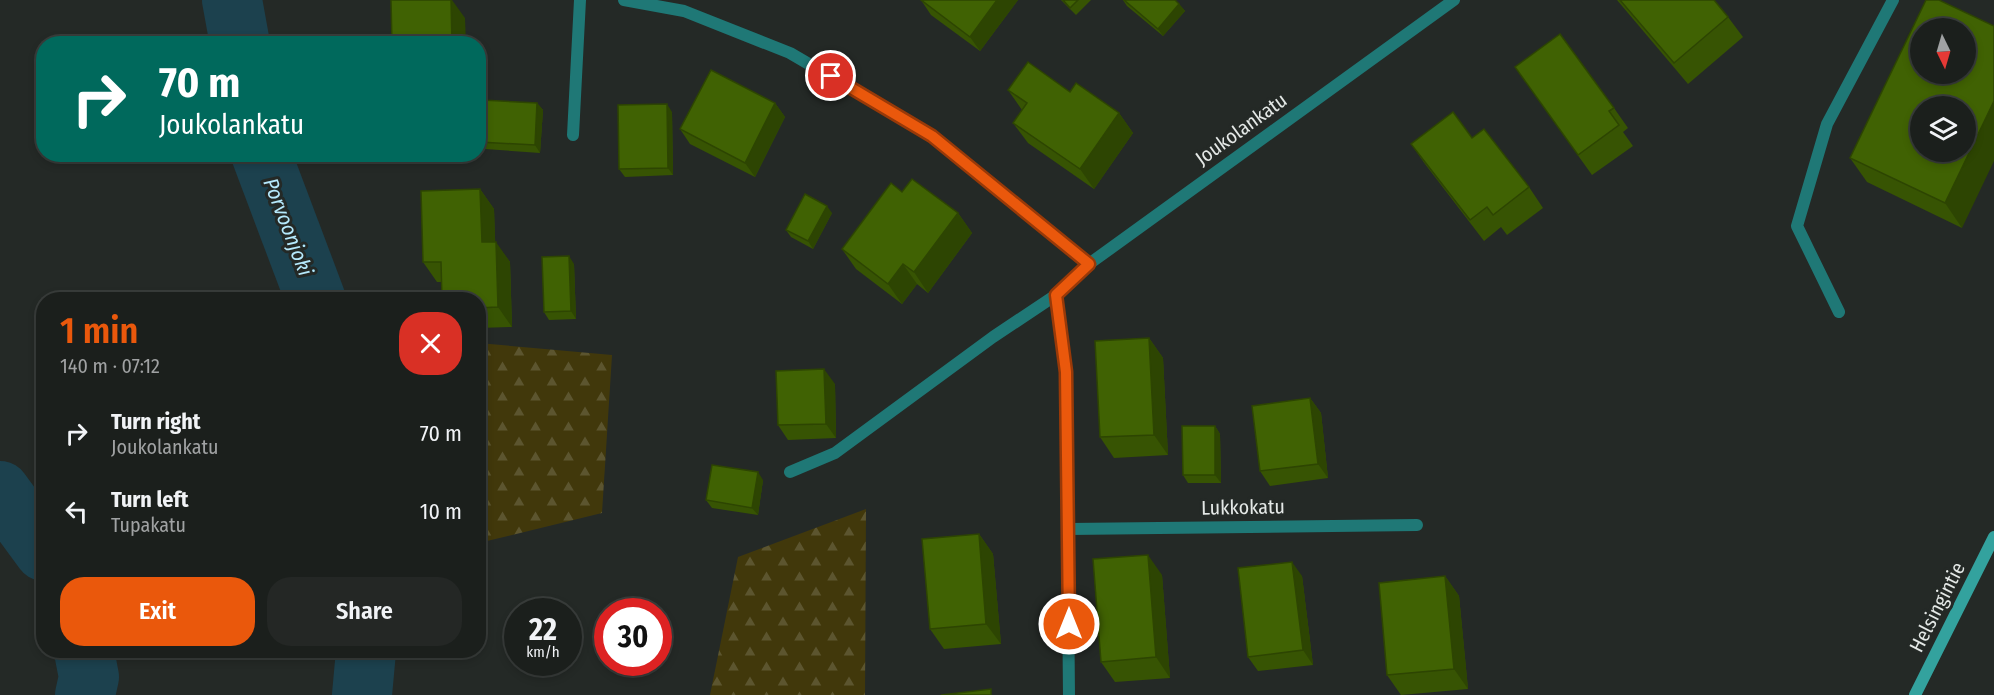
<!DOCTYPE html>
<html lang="en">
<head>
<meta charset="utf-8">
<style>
  :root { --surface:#1b1f1c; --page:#242725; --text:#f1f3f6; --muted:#a0a2a3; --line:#393d3b; --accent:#ea580c }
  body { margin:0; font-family:"Fira Sans Condensed",sans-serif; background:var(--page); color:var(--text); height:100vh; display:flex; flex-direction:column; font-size:22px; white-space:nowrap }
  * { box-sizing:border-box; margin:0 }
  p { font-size:20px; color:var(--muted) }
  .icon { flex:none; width:33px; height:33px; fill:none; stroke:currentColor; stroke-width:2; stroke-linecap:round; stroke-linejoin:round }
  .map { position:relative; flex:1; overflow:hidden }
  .panel { position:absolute; left:36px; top:292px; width:450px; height:366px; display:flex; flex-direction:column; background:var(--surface); border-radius:24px; box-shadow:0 3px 9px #0003,0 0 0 2px var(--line) }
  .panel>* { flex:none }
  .banner { position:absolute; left:36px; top:36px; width:450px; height:126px; border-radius:24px; box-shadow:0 3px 9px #0003,0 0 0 2px var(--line); background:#00695c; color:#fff; overflow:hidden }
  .needle { width:39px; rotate:175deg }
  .fabs { position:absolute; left:1910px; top:18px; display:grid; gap:12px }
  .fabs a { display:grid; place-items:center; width:66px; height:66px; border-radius:50%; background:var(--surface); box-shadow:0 3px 9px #0003,0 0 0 2px var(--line); font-size:30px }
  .speed { position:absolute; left:504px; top:598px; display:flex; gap:12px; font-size:30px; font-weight:700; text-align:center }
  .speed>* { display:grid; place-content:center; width:78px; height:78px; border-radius:50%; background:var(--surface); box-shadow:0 3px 9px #0003,0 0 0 2px var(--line); line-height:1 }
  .speed small { font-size:15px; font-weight:400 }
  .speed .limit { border:9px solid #d22; background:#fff; color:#111 }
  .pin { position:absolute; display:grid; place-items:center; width:51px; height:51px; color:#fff; margin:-26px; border:3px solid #fff; border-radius:50%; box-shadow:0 2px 6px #0007 }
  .me { position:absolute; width:66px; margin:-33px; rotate:0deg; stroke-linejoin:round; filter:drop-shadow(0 0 4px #0008) }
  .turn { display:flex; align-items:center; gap:21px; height:126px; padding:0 24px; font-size:27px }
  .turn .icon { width:78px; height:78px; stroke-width:2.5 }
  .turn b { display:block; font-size:42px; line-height:51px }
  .round { display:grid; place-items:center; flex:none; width:63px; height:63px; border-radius:24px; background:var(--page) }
  .overview { display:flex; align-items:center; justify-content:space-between; height:102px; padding:0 24px }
  h1 { font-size:36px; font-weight:600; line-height:45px; color:var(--accent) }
  .primary-button { display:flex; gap:12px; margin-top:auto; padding:12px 24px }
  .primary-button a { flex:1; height:69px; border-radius:24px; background:var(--accent); color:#fff; font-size:24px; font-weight:600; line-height:69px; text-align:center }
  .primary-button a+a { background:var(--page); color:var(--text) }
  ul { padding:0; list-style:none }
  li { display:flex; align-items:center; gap:18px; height:78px; padding:0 24px }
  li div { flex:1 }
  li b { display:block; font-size:22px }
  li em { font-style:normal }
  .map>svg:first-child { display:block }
</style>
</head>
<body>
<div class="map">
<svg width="1994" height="695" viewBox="0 0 1994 695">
  <defs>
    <pattern id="forest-firs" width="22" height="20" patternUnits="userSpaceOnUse" patternTransform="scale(1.5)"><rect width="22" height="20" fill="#41380b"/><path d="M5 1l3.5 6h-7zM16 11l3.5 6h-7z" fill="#5c552f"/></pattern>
  </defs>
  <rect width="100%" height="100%" fill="#242926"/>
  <!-- forest -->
  <g fill="url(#forest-firs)">
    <polygon points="478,343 612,355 602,513 487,541 478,520"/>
    <polygon points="866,509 865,695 710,695 738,557"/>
  </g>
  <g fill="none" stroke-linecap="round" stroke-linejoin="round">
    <!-- river -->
    <g stroke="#1c414e" stroke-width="60">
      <polyline points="232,0 240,44"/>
      <polyline points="261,154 316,300"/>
      <polyline points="0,491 44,551"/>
      <polyline points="84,651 89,677 85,695"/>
      <polyline points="362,695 366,651"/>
    </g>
    <!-- service -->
    <g stroke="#1f7876" stroke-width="12">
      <polyline points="1839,312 1797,226 1827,124 1893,0"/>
      <polyline points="790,472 835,453 993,337 1056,295"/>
    </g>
    <!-- minor -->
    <g stroke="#1f7876" stroke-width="12">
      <polyline points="624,0 684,11 790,53 932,136 1089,264"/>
      <polyline points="573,135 580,0"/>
      <polyline points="1069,529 1417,525"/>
      <polyline points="1069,695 1066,371 1056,295 1089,264 1454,0"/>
    </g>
    <!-- secondary -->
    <polyline stroke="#33a29e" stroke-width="12" points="1915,695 1994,537"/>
  </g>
  <!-- wall -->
  <g fill="#375403">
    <polygon points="921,0 1018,0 980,51 931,15"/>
    <polygon points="1061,0 1091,0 1076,15"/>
    <polygon points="1123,0 1175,0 1179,4 1185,11 1163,36 1127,6"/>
    <polygon points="1617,0 1714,0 1728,17 1743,37 1688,84"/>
    <polygon points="1926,0 1962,228 1867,182 1850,158"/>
    <polygon points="1529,87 1614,108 1628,128 1623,132 1633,146 1592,175"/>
    <polygon points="1008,90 1070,92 1119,113 1133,133 1094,189 1028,143 1013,123 1022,110"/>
    <polygon points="537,103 543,110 540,153 485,149 479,142"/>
    <polygon points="775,103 785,117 755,177 690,144 680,129"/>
    <polygon points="672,112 673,175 625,177 619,169"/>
    <polygon points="1472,138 1529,187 1543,208 1507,235 1501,227 1484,241 1425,164 1411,144"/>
    <polygon points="480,189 494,209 495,242 510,262 512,327 478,328 478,300 442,282 437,282 423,262"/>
    <polygon points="902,192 958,213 972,233 928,293 917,284 902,304 856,269 842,249"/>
    <polygon points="832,213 813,249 791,237 786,230"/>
    <polygon points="574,264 576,319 549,320 544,312"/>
    <polygon points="1149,338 1163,358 1168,455 1114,458 1100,437"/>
    <polygon points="835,384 836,438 788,440 778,425"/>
    <polygon points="1310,398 1321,413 1328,478 1270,486 1260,471"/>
    <polygon points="1215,426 1220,434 1221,483 1188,483 1183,475"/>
    <polygon points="763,480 758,515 712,508 706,500"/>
    <polygon points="979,534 993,554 1001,644 944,649 930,629"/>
    <polygon points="1162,575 1170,678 1115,682 1101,662"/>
    <polygon points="1302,576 1313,665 1258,671 1248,657"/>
    <polygon points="1445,576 1459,596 1468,689 1401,695 1387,675"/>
  </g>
  <!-- shaded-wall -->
  <g fill="#2d4502">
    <polygon points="451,0 452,0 465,18 466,44 452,44"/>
    <polygon points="997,0 1018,0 980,51 970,37"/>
    <polygon points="1179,4 1185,11 1163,36 1158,29"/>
    <polygon points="1994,101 1994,161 1962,228 1945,203"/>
    <polygon points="537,103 543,110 540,153 535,145"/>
    <polygon points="775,103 785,117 755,177 745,163"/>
    <polygon points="667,104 672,112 673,175 668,168"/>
    <polygon points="1119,113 1133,133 1094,189 1080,169"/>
    <polygon points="480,189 494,209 496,262 482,242"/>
    <polygon points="827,206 832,213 813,249 808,241"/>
    <polygon points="958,213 972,233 928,293 914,272"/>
    <polygon points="496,242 510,262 512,327 498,307"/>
    <polygon points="569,256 574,264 576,319 571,311"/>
    <polygon points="903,264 917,284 902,304 888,284"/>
    <polygon points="1149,338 1163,358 1168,455 1154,435"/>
    <polygon points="824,369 835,384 836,438 826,424"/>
    <polygon points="1310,398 1321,413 1328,478 1318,464"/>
    <polygon points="1215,426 1220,434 1221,483 1215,475"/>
    <polygon points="758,472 763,480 758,515 752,508"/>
    <polygon points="979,534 993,554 1001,644 986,624"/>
    <polygon points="1148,555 1162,575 1170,678 1156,657"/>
    <polygon points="1292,562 1302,576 1313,665 1303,650"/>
    <polygon points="1445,576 1459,596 1468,689 1454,669"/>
  </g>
  <!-- building -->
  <g fill="#406203" stroke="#2d4502" stroke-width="1.5" fill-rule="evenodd">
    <polygon points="391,0 451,0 452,44 392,44"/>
    <polygon points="921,0 997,0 970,37"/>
    <polygon points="1063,0 1078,0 1070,8"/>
    <polygon points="1124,0 1175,0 1179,4 1158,29"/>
    <polygon points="1620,0 1714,0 1728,17 1674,63"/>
    <path d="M1926 0H1939L1994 26V101L1945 203 1850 158ZM1920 28H1965V74H1920ZM1920 106H1965V152H1920Z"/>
    <polygon points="1560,34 1614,108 1609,111 1619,125 1578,155 1515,67"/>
    <polygon points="1028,62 1070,92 1076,83 1119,113 1080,169 1013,123 1027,103 1008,90"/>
    <polygon points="711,70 775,103 745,163 680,129"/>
    <polygon points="482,100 537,103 535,145 479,142"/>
    <polygon points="667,104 668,168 619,169 618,105"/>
    <polygon points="1453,112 1472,138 1484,129 1529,187 1493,215 1487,207 1470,220 1411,144"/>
    <polygon points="912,179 958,213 914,272 903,264 888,284 842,249 891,183 902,192"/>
    <polygon points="480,189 482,242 496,242 498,307 478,308 478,300 442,300 441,262 423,262 421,191"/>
    <polygon points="805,194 827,206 808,241 786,230"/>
    <polygon points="569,256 571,311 544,312 542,257"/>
    <polygon points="1149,338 1154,435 1100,437 1095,341"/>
    <polygon points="824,369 826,424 778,425 776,371"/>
    <polygon points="1310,398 1318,464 1260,471 1252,406"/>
    <polygon points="1182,426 1215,426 1215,475 1183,475"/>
    <polygon points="712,465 758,472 752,508 706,500"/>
    <polygon points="979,534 986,624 930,629 922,539"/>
    <polygon points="1148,555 1156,657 1101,662 1093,559"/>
    <polygon points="1292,562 1303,650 1248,657 1238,568"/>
    <polygon points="1445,576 1454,669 1387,675 1379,583"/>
    <polygon points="991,689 991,695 941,695"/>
  </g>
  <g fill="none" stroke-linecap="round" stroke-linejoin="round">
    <defs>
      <polyline id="route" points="831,76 932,136 1089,264 1056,295 1066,372 1069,624"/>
    </defs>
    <!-- route casing -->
    <use href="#route" stroke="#983908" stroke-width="15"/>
    <!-- route -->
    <use href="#route" stroke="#ea580c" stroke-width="10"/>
  </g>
  <g text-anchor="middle" stroke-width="6" stroke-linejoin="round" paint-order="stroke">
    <!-- street labels -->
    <g font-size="20" fill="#e4e8e6" stroke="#242926">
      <text transform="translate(1241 129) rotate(-36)" y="7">Joukolankatu</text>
      <text transform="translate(1243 507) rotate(-1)" y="7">Lukkokatu</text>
      <text transform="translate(1937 607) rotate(-63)" y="7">Helsingintie</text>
    </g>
    <!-- water labels -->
    <g font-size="21" font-style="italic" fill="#b5e9fc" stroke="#242926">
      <text transform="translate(288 227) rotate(69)" y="7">Porvoonjoki</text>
    </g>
  </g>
</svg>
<div class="fabs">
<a><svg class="needle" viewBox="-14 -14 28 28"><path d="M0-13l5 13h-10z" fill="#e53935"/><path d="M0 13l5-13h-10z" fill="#a0a2a3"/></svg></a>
<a><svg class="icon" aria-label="layers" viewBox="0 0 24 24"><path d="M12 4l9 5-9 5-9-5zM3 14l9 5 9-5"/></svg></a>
</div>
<div class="speed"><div>22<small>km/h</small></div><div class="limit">30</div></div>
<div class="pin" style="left:831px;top:76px;background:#d93025"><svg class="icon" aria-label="arrive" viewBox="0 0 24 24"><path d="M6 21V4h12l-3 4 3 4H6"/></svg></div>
<svg class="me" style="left:1069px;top:624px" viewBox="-20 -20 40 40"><circle r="17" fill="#ea580c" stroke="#fff" stroke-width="3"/><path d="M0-11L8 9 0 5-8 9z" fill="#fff"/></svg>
<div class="banner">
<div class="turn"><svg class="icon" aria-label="right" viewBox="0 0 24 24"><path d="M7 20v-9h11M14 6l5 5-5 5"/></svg><div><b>70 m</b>Joukolankatu</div></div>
</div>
<section class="panel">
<div class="overview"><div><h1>1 min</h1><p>140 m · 07:12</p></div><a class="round" style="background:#d93025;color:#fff"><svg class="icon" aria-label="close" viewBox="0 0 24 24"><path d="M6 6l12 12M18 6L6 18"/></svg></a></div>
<ul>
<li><svg class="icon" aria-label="right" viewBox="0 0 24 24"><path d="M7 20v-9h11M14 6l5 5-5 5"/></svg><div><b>Turn right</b><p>Joukolankatu</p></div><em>70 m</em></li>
<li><svg class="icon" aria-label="left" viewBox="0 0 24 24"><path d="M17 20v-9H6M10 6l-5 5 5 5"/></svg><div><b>Turn left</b><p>Tupakatu</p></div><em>10 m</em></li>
</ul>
<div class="primary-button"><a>Exit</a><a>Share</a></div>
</section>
</div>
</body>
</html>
